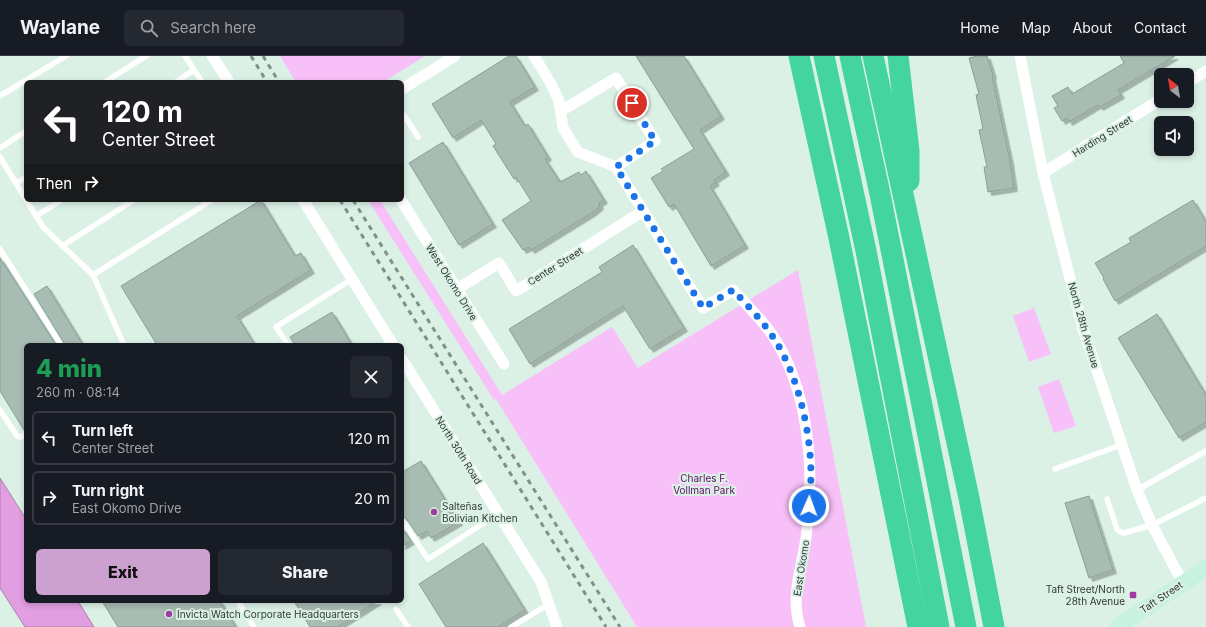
<!DOCTYPE html>
<html lang="en">
<head>
<meta charset="utf-8">
<style>
  :root { --surface:#171b24; --page:#242831; --text:#f1f3f6; --muted:#9ea1a6; --line:#363941; --accent:#cca1d0 }
  body { margin:0; font-family:Inter,sans-serif; background:var(--page); color:var(--text); height:100vh; display:flex; flex-direction:column; font-size:15px; white-space:nowrap }
  * { box-sizing:border-box; margin:0 }
  p { font-size:13px; color:var(--muted) }
  .icon { flex:none; width:22px; height:22px; fill:none; stroke:currentColor; stroke-width:2; stroke-linecap:round; stroke-linejoin:round }
  .map { position:relative; flex:1; overflow:hidden }
  .panel { position:absolute; left:24px; top:287px; width:380px; height:260px; display:flex; flex-direction:column; background:var(--surface); border-radius:6px; box-shadow:0 2px 6px #0003 }
  .panel>* { flex:none }
  .guide { position:absolute; left:24px; top:24px; width:380px; height:122px; border-radius:6px; box-shadow:0 2px 6px #0003; background:#202124; color:#fff; overflow:hidden }
  .needle { width:26px; rotate:329deg }
  .tools { position:absolute; left:1154px; top:12px; display:grid; gap:8px }
  .tools a { display:grid; place-items:center; width:40px; height:40px; border-radius:6px; background:var(--surface); box-shadow:0 2px 6px #0003; font-size:20px }
  .pin { position:absolute; display:grid; place-items:center; width:34px; height:34px; color:#fff; margin:-17px; border:2px solid #fff; border-radius:50%; box-shadow:0 1px 4px #0007 }
  .me { position:absolute; width:44px; margin:-22px; rotate:2deg; stroke-linejoin:round; filter:drop-shadow(0 0 3px #0008) }
  .turn { display:flex; align-items:center; gap:14px; height:84px; padding:0 12px; font-size:18px }
  .turn .icon { width:52px; height:52px; stroke-width:2.5 }
  .turn b { display:block; font-size:28px; line-height:34px }
  .then { display:flex; align-items:center; height:38px; padding:0 12px; background:#0003; gap:8px; font-size:15px }
  .round { display:grid; place-items:center; flex:none; width:42px; height:42px; border-radius:6px; background:var(--page) }
  .summary { display:flex; align-items:center; justify-content:space-between; height:68px; padding:0 12px }
  h1 { font-size:24px; font-weight:800; line-height:30px; color:#1e9e55 }
  .cta { display:flex; gap:8px; margin-top:auto; padding:8px 12px }
  .cta a { flex:1; height:46px; border-radius:6px; background:var(--accent); color:#111; font-size:16px; font-weight:800; line-height:46px; text-align:center }
  .cta a+a { background:var(--page); color:var(--text) }
  ul { padding:0; list-style:none }
  li { display:flex; align-items:center; gap:12px; height:54px; margin:0 8px 6px; padding:0 4px; border:2px solid var(--line); border-radius:6px }
  li div { flex:1 }
  li b { display:block; font-size:15px }
  li em { font-style:normal }
  header { display:flex; align-items:center; gap:24px; box-sizing:border-box; height:56px; padding:0 20px; background:var(--surface); border-bottom:1px solid var(--line) }
  header strong { font-size:19px }
  nav { display:flex; gap:22px; margin-inline-start:auto; font-size:14px }
  .search { width:280px; height:36px; background:var(--page); display:flex; align-items:center; gap:10px; box-sizing:border-box; padding:0 14px; border-radius:6px; color:var(--muted); font-size:15px }
  .map>svg:first-child { display:block }
</style>
</head>
<body>
<header>
<strong>Waylane</strong>
<div class="search"><svg class="icon" aria-label="search" viewBox="0 0 24 24"><circle cx="10" cy="10" r="6"/><path d="M15 15l6 6"/></svg>Search here</div>
<nav><a>Home</a><a>Map</a><a>About</a><a>Contact</a></nav>
</header>
<div class="map">
<svg width="1206" height="571" viewBox="0 0 1206 571">
  <defs>
    <filter id="shadow"><feDropShadow dx="3.5" dy="3.5" stdDeviation="0" flood-color="#0004"/></filter>
  </defs>
  <rect width="100%" height="100%" fill="#dbf1e6"/>
  <!-- green -->
  <g fill="#f8c0f9">
    <polygon points="280,0 425,0 383,26 296,26"/>
    <polygon points="368,144 380,144 502,339 612,271 638,312 798,214 866,571 637,571 496,343 494,344"/>
    <polygon points="1034,252 1051,298 1029,306 1013,260"/>
    <polygon points="1059,323 1076,370 1054,377 1038,331"/>
  </g>
  <!-- water -->
  <polygon fill="#e19ee1" stroke="#ac80ae" points="0,422 26,463 26,545 78,545 94,571 25,571 0,532"/>
  <!-- building -->
  <g fill="#a7bcb2" stroke="#8b9f95" filter="url(#shadow)">
    <polygon points="509,0 516,0 535,31 510,46 525,70 528,68 548,101 545,103 560,126 579,116 581,119 586,115 604,144 599,147 600,150 593,156 538,190 531,194 529,191 523,194 502,164 531,145 516,121 514,123 493,90 496,88 481,64 453,82 432,48"/>
    <polygon points="636,0 684,0 721,60 700,74 726,116 714,124 716,126 710,130 745,189 711,210 674,148 669,151 651,122 663,115 661,113 694,93"/>
    <polygon points="977,0 987,0 993,19 992,20 1010,105 1014,132 988,136 984,111 987,111 979,74 983,73 976,39 979,38 969,2"/>
    <polygon points="1120,0 1175,0 1118,34 1121,39 1100,51 1098,49 1069,66 1067,62 1062,65 1054,52 1058,50 1052,40 1068,31 1072,38 1124,7"/>
    <polygon points="443,86 493,168 459,189 409,107"/>
    <polygon points="261,144 295,200 301,197 311,214 237,260 255,289 157,289 121,230"/>
    <polygon points="1193,144 1206,166 1206,190 1115,245 1103,223 1104,222 1095,207 1131,186 1129,182"/>
    <polygon points="633,189 684,272 650,293 623,250 530,308 509,273 602,216 599,211"/>
    <polygon points="0,202 56,289 26,289 26,374 24,374 0,335"/>
    <polygon points="47,230 83,289 65,289 34,238"/>
    <polygon points="332,256 352,289 295,289 290,281"/>
    <polygon points="1157,258 1206,339 1206,366 1179,382 1118,282"/>
    <polygon points="421,405 459,466 431,482 427,475 418,480 406,462 402,460 402,416"/>
    <polygon points="1089,440 1113,514 1089,522 1065,447"/>
    <polygon points="402,472 411,485 402,490"/>
    <polygon points="483,487 525,554 498,571 446,571 419,528"/>
    <polygon points="102,545 220,545 236,571 118,571"/>
    <polygon points="294,545 378,545 337,571 310,571"/>
  </g>
  <g fill="none" stroke-linecap="round" stroke-linejoin="round">
    <!-- lane -->
    <g stroke="#fff" stroke-width="5.5">
      <polyline points="185,0 202,26"/>
      <polyline points="105,26 146,0"/>
      <polyline points="176,26 194,14"/>
      <polyline points="0,40 66,0"/>
      <polyline points="402,56 418,81"/>
      <polyline points="0,92 26,75"/>
      <polyline points="0,101 26,144"/>
      <polyline points="16,127 26,121"/>
      <polyline points="26,144 43,171 93,219 212,144"/>
      <polyline points="36,160 62,144"/>
      <polyline points="62,190 134,144"/>
      <polyline points="0,193 61,289"/>
      <polyline points="93,219 124,289"/>
      <polyline points="288,289 276,271 352,223"/>
      <polyline points="0,354 17,380 21,381 26,378"/>
      <polyline points="1055,413 1121,389"/>
      <polyline points="1137,434 1206,395"/>
      <polyline points="1107,443 1117,473 1120,476 1124,477 1152,469 1206,442"/>
      <polyline points="402,464 428,503 498,458"/>
      <polyline points="238,545 254,571"/>
      <polyline points="396,553 408,571"/>
      <polyline points="511,571 549,548"/>
    </g>
    <!-- street -->
    <g stroke="#fff" stroke-width="11">
      <polyline points="212,0 229,26"/>
      <path d="M534 0 551 28 559 45 563 72 578 96 616 111 703 252 733 234C746 248 760 262 771 277 810 333 815 416 806 482 802 511 790 541 800 571"/>
      <polyline points="1020,0 1043,117 1083,273 1137,434 1152,469 1183,527"/>
      <polyline points="1187,27 1206,15"/>
      <polyline points="402,33 455,0"/>
      <polyline points="561,55 616,22 655,85 616,111"/>
      <polyline points="1043,117 1161,43"/>
      <polyline points="303,144 393,289"/>
      <polyline points="401,144 504,308"/>
      <polyline points="457,233 499,207 516,235 643,155"/>
      <polyline points="402,303 541,526 557,571"/>
    </g>
    <!-- secondary -->
    <polyline stroke="#c7f2e2" stroke-width="16" points="1117,571 1206,512"/>
    <!-- highway -->
    <g stroke="#43d49f" stroke-width="21">
      <polyline points="799,0 839,182 918,571"/>
      <polyline points="824,0 866,195 939,571"/>
      <polyline points="850,0 880,138 966,571"/>
      <polyline points="873,0 969,442 994,571"/>
      <polyline points="898,0 909,95 909,125"/>
    </g>
    <!-- rail -->
    <g stroke="#819088" stroke-width="3" stroke-dasharray="5 5" stroke-linecap="butt">
      <polyline points="251,0 267,26"/>
      <polyline points="263,0 279,26"/>
      <polyline points="340,144 606,571"/>
      <polyline points="353,144 620,571"/>
    </g>
  </g>
  <g fill="none" stroke-linecap="round" stroke-linejoin="round">
    <!-- route -->
    <path stroke="#1a73e8" stroke-width="7" stroke-dasharray="0 12.6" d="M632 47 655 85 616 111 703 252 733 234C746 248 760 262 771 278 797 315 810 371 811 416 811 427 810 439 809 450"/>
  </g>
  <!-- markers -->
  <g fill="#9e3ca2" stroke="#dbf1e6" stroke-width="1.5">
    <circle cx="434" cy="456" r="4"/>
    <rect x="1129" y="535" width="8" height="8" rx="2"/>
    <circle cx="169" cy="558" r="4"/>
  </g>
  <g text-anchor="middle" stroke-width="4" stroke-linejoin="round" paint-order="stroke">
    <!-- street labels -->
    <g font-size="10" fill="#323a36" stroke="#dbf1e6">
      <text transform="translate(1102 80) rotate(-32)" y="4">Harding Street</text>
      <text transform="translate(555 210) rotate(-32)" y="4">Center Street</text>
      <text transform="translate(452 226) rotate(58)" y="4">West Okomo Drive</text>
      <text transform="translate(1084 269) rotate(74)" y="4">North 28th Avenue</text>
      <text transform="translate(459 394) rotate(58)" y="4">North 30th Road</text>
      <text transform="translate(801 512) rotate(-81)" y="4">East Okomo</text>
      <text transform="translate(1161 541) rotate(-34)" y="4">Taft Street</text>
    </g>
    <!-- park labels -->
    <g font-size="10" fill="#5c0b60" stroke="#dbf1e6">
      <text x="704" y="426">Charles F.<tspan x="704" dy="12">Vollman Park</tspan></text>
    </g>
    <!-- poi labels -->
    <g font-size="10" fill="#323a36" stroke="#dbf1e6" text-anchor="start">
      <text x="442" y="454">Salteñas<tspan x="442" dy="12">Bolivian Kitchen</tspan></text>
      <text x="1125" y="537" text-anchor="end">Taft Street/North<tspan x="1125" dy="12">28th Avenue</tspan></text>
      <text x="177" y="562">Invicta Watch Corporate Headquarters</text>
    </g>
  </g>
</svg>
<div class="tools">
<a><svg class="needle" viewBox="-14 -14 28 28"><path d="M0-13l5 13h-10z" fill="#e53935"/><path d="M0 13l5-13h-10z" fill="#9ea1a6"/></svg></a>
<a><svg class="icon" aria-label="sound" viewBox="0 0 24 24"><path d="M4 9h4l5-4v14l-5-4H4zM17 9q2 3 0 6"/></svg></a>
</div>
<div class="pin" style="left:632px;top:47px;background:#d93025"><svg class="icon" aria-label="arrive" viewBox="0 0 24 24"><path d="M6 21V4h12l-3 4 3 4H6"/></svg></div>
<svg class="me" style="left:809px;top:450px" viewBox="-20 -20 40 40"><circle r="17" fill="#1a73e8" stroke="#fff" stroke-width="3"/><path d="M0-11L8 9 0 5-8 9z" fill="#fff"/></svg>
<div class="guide">
<div class="turn"><svg class="icon" aria-label="left" viewBox="0 0 24 24"><path d="M17 20v-9H6M10 6l-5 5 5 5"/></svg><div><b>120 m</b>Center Street</div></div>
<div class="then">Then<svg class="icon" aria-label="right" viewBox="0 0 24 24"><path d="M7 20v-9h11M14 6l5 5-5 5"/></svg></div>
</div>
<section class="panel">
<div class="summary"><div><h1>4 min</h1><p>260 m · 08:14</p></div><a class="round"><svg class="icon" aria-label="close" viewBox="0 0 24 24"><path d="M6 6l12 12M18 6L6 18"/></svg></a></div>
<ul>
<li><svg class="icon" aria-label="left" viewBox="0 0 24 24"><path d="M17 20v-9H6M10 6l-5 5 5 5"/></svg><div><b>Turn left</b><p>Center Street</p></div><em>120 m</em></li>
<li><svg class="icon" aria-label="right" viewBox="0 0 24 24"><path d="M7 20v-9h11M14 6l5 5-5 5"/></svg><div><b>Turn right</b><p>East Okomo Drive</p></div><em>20 m</em></li>
</ul>
<div class="cta"><a>Exit</a><a>Share</a></div>
</section>
</div>
</body>
</html>
